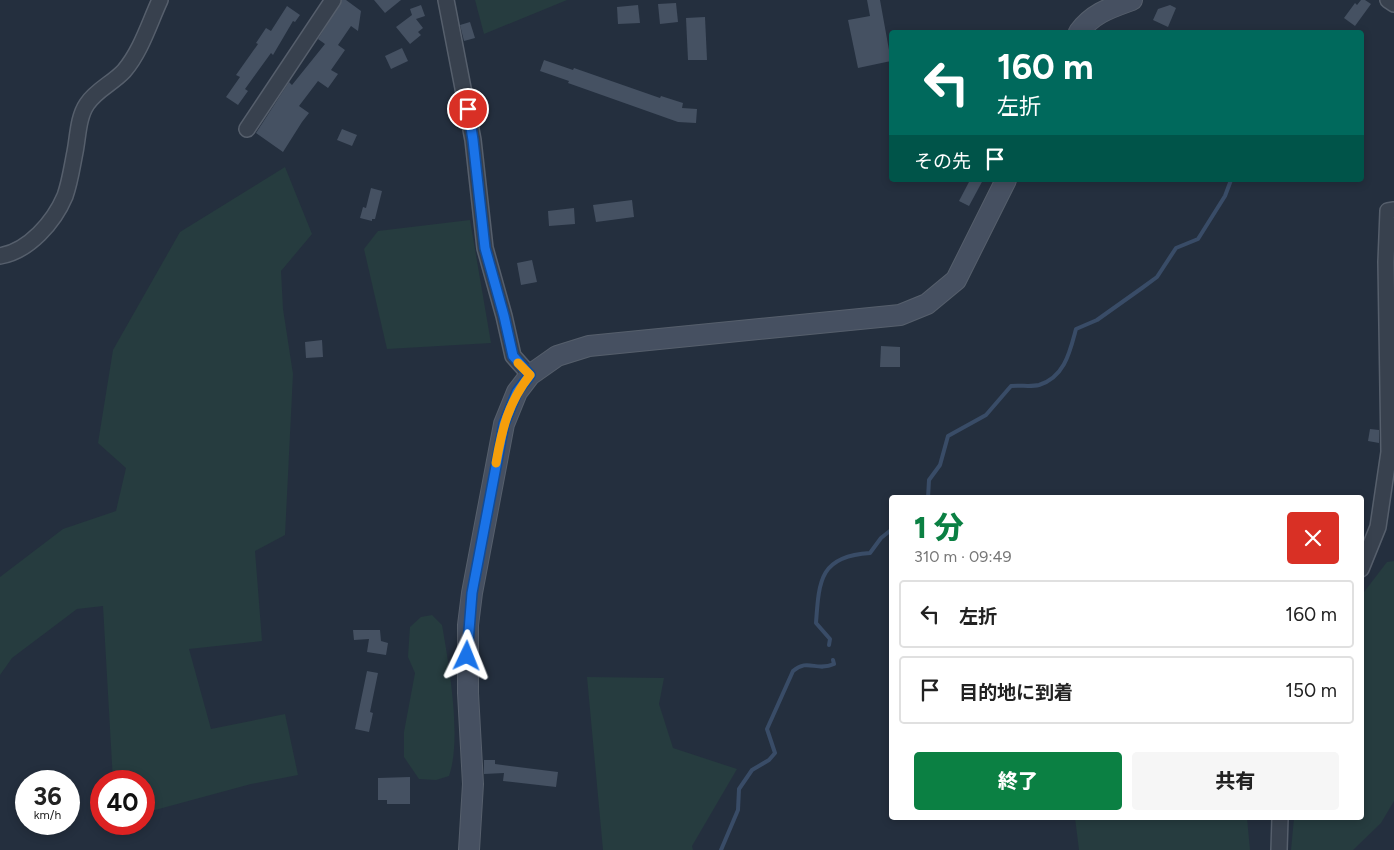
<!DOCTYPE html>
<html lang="ja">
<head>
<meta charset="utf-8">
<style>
  :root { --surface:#fff; --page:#f6f6f6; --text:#222; --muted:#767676; --line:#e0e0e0; --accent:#0b8043 }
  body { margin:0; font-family:Figtree,"Noto Sans JP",sans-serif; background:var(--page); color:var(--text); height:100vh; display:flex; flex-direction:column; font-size:19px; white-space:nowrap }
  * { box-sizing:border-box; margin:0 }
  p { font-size:16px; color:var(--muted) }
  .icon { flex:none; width:28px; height:28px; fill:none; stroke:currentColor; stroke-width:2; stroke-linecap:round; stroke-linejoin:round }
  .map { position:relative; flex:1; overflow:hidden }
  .drawer { position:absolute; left:889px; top:495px; width:475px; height:325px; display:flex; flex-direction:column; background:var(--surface); border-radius:5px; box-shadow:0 2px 8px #0003 }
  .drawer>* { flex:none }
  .top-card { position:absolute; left:889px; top:30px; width:475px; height:152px; border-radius:5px; box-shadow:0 2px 8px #0003; background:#00695c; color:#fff; overflow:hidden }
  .speed { position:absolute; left:15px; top:770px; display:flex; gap:10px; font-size:25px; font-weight:700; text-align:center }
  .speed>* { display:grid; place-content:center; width:65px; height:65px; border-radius:50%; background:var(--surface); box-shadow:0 2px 8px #0003; line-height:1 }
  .speed small { font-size:12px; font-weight:400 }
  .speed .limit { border:8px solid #d22; background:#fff; color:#111 }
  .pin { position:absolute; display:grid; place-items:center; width:42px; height:42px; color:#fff; margin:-21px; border:2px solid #fff; border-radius:50%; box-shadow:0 1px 5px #0007 }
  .me { position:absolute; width:55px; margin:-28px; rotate:2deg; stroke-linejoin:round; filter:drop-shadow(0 0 4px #0008) }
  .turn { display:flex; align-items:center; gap:18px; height:105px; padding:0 25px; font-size:22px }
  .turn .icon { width:65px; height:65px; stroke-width:2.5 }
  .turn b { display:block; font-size:35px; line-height:42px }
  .then { display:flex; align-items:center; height:48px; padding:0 25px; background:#0003; gap:10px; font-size:19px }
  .round { display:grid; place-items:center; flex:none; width:52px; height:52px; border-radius:5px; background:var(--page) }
  .overview { display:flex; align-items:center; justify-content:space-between; height:85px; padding:0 25px }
  h1 { font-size:30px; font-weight:800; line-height:38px; color:var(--accent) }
  .action { display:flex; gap:10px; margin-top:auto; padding:10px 25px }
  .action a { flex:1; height:58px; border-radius:5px; background:var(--accent); color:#fff; font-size:20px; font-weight:800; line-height:58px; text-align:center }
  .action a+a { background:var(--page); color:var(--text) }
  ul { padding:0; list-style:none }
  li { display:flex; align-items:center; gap:15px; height:68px; margin:0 10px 8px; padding:0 15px; border:2px solid var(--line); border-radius:5px }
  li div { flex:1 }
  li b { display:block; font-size:19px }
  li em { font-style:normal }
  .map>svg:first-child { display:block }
</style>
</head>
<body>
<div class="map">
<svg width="1394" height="850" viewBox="0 0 1394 850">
  <rect width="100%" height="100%" fill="#242f3e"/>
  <!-- green -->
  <g fill="#263c3f">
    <polygon points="475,0 567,0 484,34"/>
    <polygon points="285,167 312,234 281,271 283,309 293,374 285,535 255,551 262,641 189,649 211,729 285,714 298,775 251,784 144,813 144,781 113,781 103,606 77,609 12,658 0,675 0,577 63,529 116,511 126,468 98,443 113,350 180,232"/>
    <polygon points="470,220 491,343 387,349 364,249 378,231"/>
    <polygon points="1394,561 1394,801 1381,823 1353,850 1291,850 1294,818 1361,818 1361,596 1387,562"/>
    <path d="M432 615 442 625C449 665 462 739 449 776L436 780 419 779 404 757V732L415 673 408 657 410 627 421 617Z"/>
    <polygon points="587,677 664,678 659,704 673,748 737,769 692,846 693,850 603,850"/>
    <polygon points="1075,818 1247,818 1250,850 1079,850"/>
  </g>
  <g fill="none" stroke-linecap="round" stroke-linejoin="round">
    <!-- stream -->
    <g stroke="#394c67" stroke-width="4">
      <path d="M928 498 929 480 940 465 948 436 986 415 1011 386C1020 385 1031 387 1039 385 1065 377 1070 351 1076 329L1097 320 1142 288 1157 277 1176 248 1198 239 1225 196 1231 180"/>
      <path d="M829 645 830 639 816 623C819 580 820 556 870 553L881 538 891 530"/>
      <path d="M721 850 738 810 739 789 752 770 769 760 775 753 767 729 793 671C808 658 816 672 834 664L833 660"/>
    </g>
  </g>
  <!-- building -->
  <g fill="#455162">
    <polygon points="342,0 346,0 361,11 358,31 351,26 338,45 345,50 331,70 338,74 328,88 318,81 299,106 309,113 302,122 283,152 256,133 289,82 292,85 325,44 318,39"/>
    <polygon points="374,0 401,0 385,13"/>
    <polygon points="867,0 880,0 891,61 858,68 848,20 870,16"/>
    <polygon points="1361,0 1365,0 1371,4 1355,26 1344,18 1355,3 1357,5"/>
    <polygon points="676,3 678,22 660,24 658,4"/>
    <polygon points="421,5 425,16 416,19 423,28 418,32 421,35 410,44 396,27 412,15 410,9"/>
    <polygon points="638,5 640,23 618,24 617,7"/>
    <polygon points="1170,5 1176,8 1168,27 1153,20 1158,9"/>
    <polygon points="287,6 300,15 295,22 293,21 273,55 271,53 245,89 248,91 238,105 226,97 240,77 236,75 258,44 256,43 266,28 271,31"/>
    <polygon points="705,17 707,60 688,60 686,18"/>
    <polygon points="470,22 475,38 464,41 460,25"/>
    <polygon points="402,48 408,61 391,69 385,56"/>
    <polygon points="544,60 573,70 574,68 660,98 661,96 683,103 682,108 697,109 696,123 678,122 568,83 569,81 540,71"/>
    <polygon points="342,129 357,135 352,146 337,140"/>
    <polygon points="970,180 983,180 969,206 959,201"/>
    <polygon points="371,188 382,191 375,219 372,219 372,221 360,218 363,207 366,208"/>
    <polygon points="632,200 634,217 596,222 593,205"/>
    <polygon points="574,208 575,224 549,226 548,211"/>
    <polygon points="532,260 537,282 521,285 517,263"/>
    <polygon points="322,340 323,357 306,358 305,342"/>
    <polygon points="881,346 900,347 900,367 880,367"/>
    <polygon points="1370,429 1379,430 1379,443 1368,441"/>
    <polygon points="353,630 380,630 381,641 388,643 386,655 367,652 369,639 354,640"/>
    <polygon points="367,671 378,673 370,712 373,713 369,732 355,729"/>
    <polygon points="484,760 495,760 495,764 558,772 556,787 503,781 504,773 484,774"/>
    <polygon points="410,777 410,804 387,804 387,800 378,800 378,778"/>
  </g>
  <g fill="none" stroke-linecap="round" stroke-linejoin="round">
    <defs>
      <g id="street">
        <polyline points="446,0 473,140 485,248 504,316 513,356 530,375"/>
        <polyline points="1388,0 1394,4"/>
        <polyline points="247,129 333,0"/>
        <path d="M0 256C29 251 54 222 65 196 70 182 72 167 75 152 78 137 78 117 87 104 96 90 113 83 124 71 141 51 149 24 160 0"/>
        <polyline points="1361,569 1378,527 1389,452 1386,262 1388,211 1394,210"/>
        <polyline points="1279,850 1280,818"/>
      </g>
      <g id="secondary">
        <path d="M1079 32C1093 13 1110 8 1132 0"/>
        <polyline points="469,850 473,784 468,693 468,625 472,593 504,424 517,392 530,375 557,356 589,346 900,315 927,304 956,280 1006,180"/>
      </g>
    </defs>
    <!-- street casing -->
    <use href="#street" stroke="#565f6c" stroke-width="18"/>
    <!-- secondary casing -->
    <use href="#secondary" stroke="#565f6c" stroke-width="22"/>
    <!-- street -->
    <use href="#street" stroke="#38414e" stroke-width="15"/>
    <!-- secondary -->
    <use href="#secondary" stroke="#465061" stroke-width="20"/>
  </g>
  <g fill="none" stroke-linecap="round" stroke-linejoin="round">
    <defs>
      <polyline id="route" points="467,656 472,593 504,424 517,392 530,375 513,356 504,316 485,248 473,140 468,109"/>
    </defs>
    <!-- route casing -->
    <use href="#route" stroke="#114b97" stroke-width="12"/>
    <!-- route -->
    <use href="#route" stroke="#1a73e8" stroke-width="9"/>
    <!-- slow -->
    <path stroke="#f59e0b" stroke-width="9" d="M496 463C502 429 508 403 530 375L518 363"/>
  </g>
</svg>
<div class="speed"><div>36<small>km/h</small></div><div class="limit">40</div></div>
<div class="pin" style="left:468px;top:109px;background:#d93025"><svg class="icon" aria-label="arrive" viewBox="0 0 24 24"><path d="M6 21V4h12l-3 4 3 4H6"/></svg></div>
<svg class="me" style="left:467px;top:656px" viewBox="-20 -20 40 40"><path d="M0-17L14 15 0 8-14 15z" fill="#1a73e8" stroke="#fff" stroke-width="4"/></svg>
<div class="top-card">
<div class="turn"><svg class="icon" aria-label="left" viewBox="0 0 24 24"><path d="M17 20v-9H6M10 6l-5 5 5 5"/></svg><div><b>160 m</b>左折</div></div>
<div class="then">その先<svg class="icon" aria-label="arrive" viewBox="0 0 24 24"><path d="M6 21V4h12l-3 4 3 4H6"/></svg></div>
</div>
<section class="drawer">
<div class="overview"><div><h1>1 分</h1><p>310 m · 09:49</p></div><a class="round" style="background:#d93025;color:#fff"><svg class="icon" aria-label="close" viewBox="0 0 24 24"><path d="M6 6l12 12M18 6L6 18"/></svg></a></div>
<ul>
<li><svg class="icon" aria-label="left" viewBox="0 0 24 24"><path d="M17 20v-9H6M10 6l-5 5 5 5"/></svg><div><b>左折</b></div><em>160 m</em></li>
<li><svg class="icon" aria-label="arrive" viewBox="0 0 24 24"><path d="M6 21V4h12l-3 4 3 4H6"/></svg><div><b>目的地に到着</b></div><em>150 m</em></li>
</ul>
<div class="action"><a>終了</a><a>共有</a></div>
</section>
</div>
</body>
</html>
